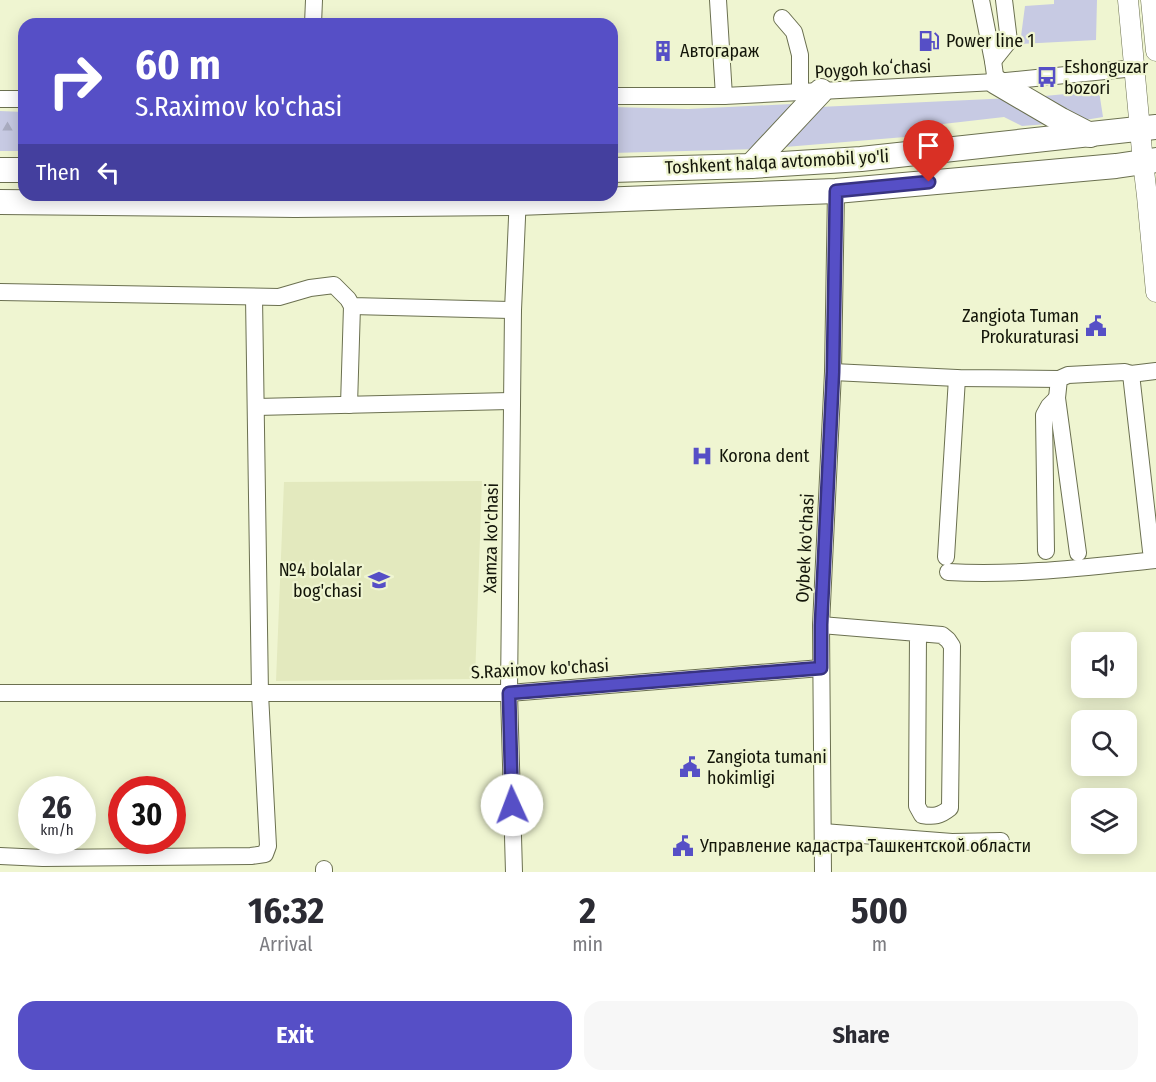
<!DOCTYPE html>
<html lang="en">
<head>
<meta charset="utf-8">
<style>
  :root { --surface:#fff; --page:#f7f7f7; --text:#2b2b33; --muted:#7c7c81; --accent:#564fc6 }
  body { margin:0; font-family:"Fira Sans Condensed",sans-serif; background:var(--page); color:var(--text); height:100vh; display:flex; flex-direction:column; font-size:22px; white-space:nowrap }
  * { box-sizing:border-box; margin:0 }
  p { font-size:20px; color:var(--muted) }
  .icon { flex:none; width:33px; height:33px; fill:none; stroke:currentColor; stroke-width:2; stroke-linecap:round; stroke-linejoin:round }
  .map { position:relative; height:872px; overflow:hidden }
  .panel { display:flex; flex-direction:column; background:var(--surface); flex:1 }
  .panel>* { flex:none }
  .hud { position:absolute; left:18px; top:18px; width:600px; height:183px; border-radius:18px; box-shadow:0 3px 15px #0003; background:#564fc6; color:#fff; overflow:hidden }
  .fabs { position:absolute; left:1071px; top:632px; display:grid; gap:12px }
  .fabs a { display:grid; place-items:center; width:66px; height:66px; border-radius:12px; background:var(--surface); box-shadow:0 3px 15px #0003; font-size:30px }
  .speed { position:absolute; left:18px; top:776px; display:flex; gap:12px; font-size:30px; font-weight:700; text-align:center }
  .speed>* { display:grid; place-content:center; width:78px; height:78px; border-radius:50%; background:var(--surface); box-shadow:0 3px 15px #0003; line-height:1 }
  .speed small { font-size:15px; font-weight:400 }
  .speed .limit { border:9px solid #d22; background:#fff; color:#111 }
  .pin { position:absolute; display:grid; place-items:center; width:51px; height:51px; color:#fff; margin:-62px -26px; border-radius:50% 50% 50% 0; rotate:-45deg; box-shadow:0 0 6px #0007 }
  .pin .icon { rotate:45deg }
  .me { position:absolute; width:66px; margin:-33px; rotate:358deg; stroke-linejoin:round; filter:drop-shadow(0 0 4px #0008) }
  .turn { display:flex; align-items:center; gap:21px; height:126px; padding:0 18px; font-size:27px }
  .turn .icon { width:78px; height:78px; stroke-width:2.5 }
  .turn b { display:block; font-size:42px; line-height:51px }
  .then { display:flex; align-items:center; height:57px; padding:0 18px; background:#0003; gap:12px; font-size:22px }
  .eta { display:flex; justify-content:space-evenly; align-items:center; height:102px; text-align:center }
  .eta b { font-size:36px; font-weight:700; line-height:42px }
  .primary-button { display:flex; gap:12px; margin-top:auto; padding:12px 18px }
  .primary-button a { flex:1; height:69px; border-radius:18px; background:var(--accent); color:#fff; font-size:24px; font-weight:700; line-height:69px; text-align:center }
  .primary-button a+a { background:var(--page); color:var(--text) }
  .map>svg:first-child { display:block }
</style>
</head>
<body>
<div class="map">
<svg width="1156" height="872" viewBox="0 0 1156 872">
  <defs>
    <pattern id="forest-firs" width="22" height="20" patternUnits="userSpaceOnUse" patternTransform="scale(1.5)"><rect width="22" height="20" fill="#c7cae3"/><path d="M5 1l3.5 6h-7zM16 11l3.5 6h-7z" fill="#aaadc1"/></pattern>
  </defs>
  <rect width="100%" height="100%" fill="#eff5d1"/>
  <!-- built -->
  <polygon fill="#e3e9be" points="482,481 475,679 276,681 284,482"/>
  <!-- grass -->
  <g fill="#c7cae3">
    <polygon points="1054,0 1097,0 1096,40 1020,44 1025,6 1054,4"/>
    <polygon points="1099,91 1103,117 1085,120 1033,97"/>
    <polygon points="1012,98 1048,124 1022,126 1004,117 943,124 929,135 785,147 819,107"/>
    <polygon points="792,104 796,109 759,149 612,153 612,107 688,109"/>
  </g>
  <!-- forest -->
  <polygon fill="url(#forest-firs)" points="0,111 24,112 24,151 0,151"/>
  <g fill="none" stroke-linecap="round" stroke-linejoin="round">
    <defs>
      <g id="minor">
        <polyline points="718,0 724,96"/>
        <polyline points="981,0 993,61 996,82"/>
        <polyline points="782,18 794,32 800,55 800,92"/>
        <polyline points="313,24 314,0"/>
        <polyline points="993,61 1009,41 1004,0"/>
        <polyline points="612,96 724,96 996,82 1135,68"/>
        <polyline points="0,99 24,99"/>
        <polyline points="0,292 279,297 310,288 334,285 348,299 352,306 513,310"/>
        <polyline points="833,372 957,378 1059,379"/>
        <polyline points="1131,374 1151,551 1156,560"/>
        <polyline points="349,405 352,306"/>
        <polyline points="256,407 512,401"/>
        <polyline points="1046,551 1044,415 1049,406 1057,398"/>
        <polyline points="1078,553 1057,398 1059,379 1068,375 1125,372 1131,374 1156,371"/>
        <polyline points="946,557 957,378"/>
        <path d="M948 572C1018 576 1087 567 1156 560"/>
        <path d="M821 625 942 635 948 640 952 646 950 808C940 816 934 817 922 815L917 806 918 633"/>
        <polyline points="0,693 509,693 821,668"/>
        <polyline points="823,832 952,842 1001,841"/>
        <polyline points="0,856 43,858 251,856 265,854 268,846 260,694 254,297"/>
        <polyline points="324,869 324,872"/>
        <polyline points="514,872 509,693 513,310 518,195"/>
        <polyline points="823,872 821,625 833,372 836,191"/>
      </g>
      <g id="major">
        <polyline points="1128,0 1143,162 1147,196 1156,292"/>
        <polyline points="1151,0 1156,51"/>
      </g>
      <g id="highway">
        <polyline points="996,82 1061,120 1090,135"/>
        <polyline points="751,166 821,91"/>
        <polyline points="0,170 24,170"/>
        <polyline points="612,170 751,166 861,159 1156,127"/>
        <polyline points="0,202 295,205 518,203 836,191 1116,166 1156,160"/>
      </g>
    </defs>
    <!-- minor casing -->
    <use href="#minor" stroke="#6b7050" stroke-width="18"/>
    <!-- major casing -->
    <use href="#major" stroke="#6b7050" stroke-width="21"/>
    <!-- highway casing -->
    <use href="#highway" stroke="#6b7050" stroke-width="26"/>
    <!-- minor -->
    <use href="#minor" stroke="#fff" stroke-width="16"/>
    <!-- major -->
    <use href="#major" stroke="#fff" stroke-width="20"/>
    <!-- highway -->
    <use href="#highway" stroke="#fff" stroke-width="24"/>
  </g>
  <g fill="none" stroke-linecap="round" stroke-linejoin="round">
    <defs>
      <polyline id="route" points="512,805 509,693 821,668 821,625 833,372 836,191 929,182"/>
    </defs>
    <!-- route casing -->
    <use href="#route" stroke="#383381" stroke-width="15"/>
    <!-- route -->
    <use href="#route" stroke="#564fc6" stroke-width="10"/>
  </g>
  <!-- icons -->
  <defs>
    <symbol id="fuel-bare" viewBox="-9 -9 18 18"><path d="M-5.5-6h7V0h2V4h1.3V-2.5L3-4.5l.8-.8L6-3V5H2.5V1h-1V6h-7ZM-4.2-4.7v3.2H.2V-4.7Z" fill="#564fc6" stroke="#eff5d1" stroke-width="2.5" paint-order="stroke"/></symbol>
    <symbol id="building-bare" viewBox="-9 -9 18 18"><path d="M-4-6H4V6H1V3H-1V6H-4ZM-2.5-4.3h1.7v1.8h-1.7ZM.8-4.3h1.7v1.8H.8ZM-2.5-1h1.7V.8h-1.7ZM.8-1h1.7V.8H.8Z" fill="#564fc6" stroke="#eff5d1" stroke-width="2.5" paint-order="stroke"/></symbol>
    <symbol id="bus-bare" viewBox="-9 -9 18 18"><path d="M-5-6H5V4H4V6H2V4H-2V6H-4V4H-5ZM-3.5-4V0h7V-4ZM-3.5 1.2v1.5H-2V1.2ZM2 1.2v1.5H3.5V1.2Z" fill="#564fc6" stroke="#eff5d1" stroke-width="2.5" paint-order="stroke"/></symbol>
    <symbol id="civic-bare" viewBox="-9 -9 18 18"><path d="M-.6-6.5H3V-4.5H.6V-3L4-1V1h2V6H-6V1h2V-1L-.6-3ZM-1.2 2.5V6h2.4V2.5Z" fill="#564fc6" stroke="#eff5d1" stroke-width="2.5" paint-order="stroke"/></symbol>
    <symbol id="hospital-bare" viewBox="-9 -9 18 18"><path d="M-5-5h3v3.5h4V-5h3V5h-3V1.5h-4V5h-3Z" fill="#564fc6" stroke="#eff5d1" stroke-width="2.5" paint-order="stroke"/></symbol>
    <symbol id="school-bare" viewBox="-9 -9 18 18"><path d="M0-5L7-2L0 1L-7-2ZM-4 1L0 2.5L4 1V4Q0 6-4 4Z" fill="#564fc6" stroke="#eff5d1" stroke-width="2.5" paint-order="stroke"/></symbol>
  </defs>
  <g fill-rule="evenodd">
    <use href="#fuel-bare" x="914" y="26" width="30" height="30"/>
    <use href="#building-bare" x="648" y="36" width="30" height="30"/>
    <use href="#bus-bare" x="1032" y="62" width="30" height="30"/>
    <use href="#civic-bare" x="1081" y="311" width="30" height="30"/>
    <use href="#hospital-bare" x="687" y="441" width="30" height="30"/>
    <use href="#school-bare" x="364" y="565" width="30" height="30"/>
    <use href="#civic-bare" x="675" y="752" width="30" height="30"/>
    <use href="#civic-bare" x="668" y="831" width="30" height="30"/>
  </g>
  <g text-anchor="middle" stroke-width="4.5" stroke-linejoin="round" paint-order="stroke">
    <!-- poi labels -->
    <g font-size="18" fill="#131509" stroke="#eff5d1" text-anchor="start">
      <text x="946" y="47">Power line 1</text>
      <text x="680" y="57">Автогараж</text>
      <text x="1064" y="73">Eshonguzar<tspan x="1064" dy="21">bozori</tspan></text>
      <text x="1079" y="322" text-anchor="end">Zangiota Tuman<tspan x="1079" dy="21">Prokuraturasi</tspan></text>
      <text x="719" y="462">Korona dent</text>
      <text x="362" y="576" text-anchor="end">№4 bolalar<tspan x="362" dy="21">bog'chasi</tspan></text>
      <text x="707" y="763">Zangiota tumani<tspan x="707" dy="21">hokimligi</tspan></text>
      <text x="700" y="852">Управление кадастра Ташкентской области</text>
    </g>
    <!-- street labels -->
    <g font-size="18" fill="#131509" stroke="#eff5d1">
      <text transform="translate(873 69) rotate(-3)" y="6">Poygoh koʻchasi</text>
      <text transform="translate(777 162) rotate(-3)" y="6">Toshkent halqa avtomobil yo'li</text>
      <text transform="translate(491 538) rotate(-89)" y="6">Xamza ko'chasi</text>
      <text transform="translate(805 548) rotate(-87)" y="6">Oybek ko'chasi</text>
      <text transform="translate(540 669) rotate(-3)" y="6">S.Raximov ko'chasi</text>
    </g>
  </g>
</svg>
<div class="fabs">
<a><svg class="icon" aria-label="sound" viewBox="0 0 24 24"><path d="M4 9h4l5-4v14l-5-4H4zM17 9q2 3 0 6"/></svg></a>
<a><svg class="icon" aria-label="search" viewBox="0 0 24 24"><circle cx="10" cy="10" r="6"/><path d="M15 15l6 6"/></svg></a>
<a><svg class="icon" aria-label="layers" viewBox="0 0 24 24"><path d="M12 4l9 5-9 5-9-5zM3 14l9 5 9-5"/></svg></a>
</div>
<div class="speed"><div>26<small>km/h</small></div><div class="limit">30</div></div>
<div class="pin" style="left:929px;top:182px;background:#d93025"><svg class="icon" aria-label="arrive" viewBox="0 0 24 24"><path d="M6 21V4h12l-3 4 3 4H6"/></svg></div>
<svg class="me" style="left:512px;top:805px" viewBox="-20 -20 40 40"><circle r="19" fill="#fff"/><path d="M0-13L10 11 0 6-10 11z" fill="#564fc6"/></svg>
<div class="hud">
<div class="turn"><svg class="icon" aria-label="right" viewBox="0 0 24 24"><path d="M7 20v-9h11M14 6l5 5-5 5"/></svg><div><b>60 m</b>S.Raximov ko'chasi</div></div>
<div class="then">Then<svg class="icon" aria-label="left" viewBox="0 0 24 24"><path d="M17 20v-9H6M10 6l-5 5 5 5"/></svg></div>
</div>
</div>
<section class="panel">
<div class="eta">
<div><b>16:32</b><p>Arrival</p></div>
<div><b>2</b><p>min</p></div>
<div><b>500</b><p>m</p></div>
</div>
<div class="primary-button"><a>Exit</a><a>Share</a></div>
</section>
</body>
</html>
